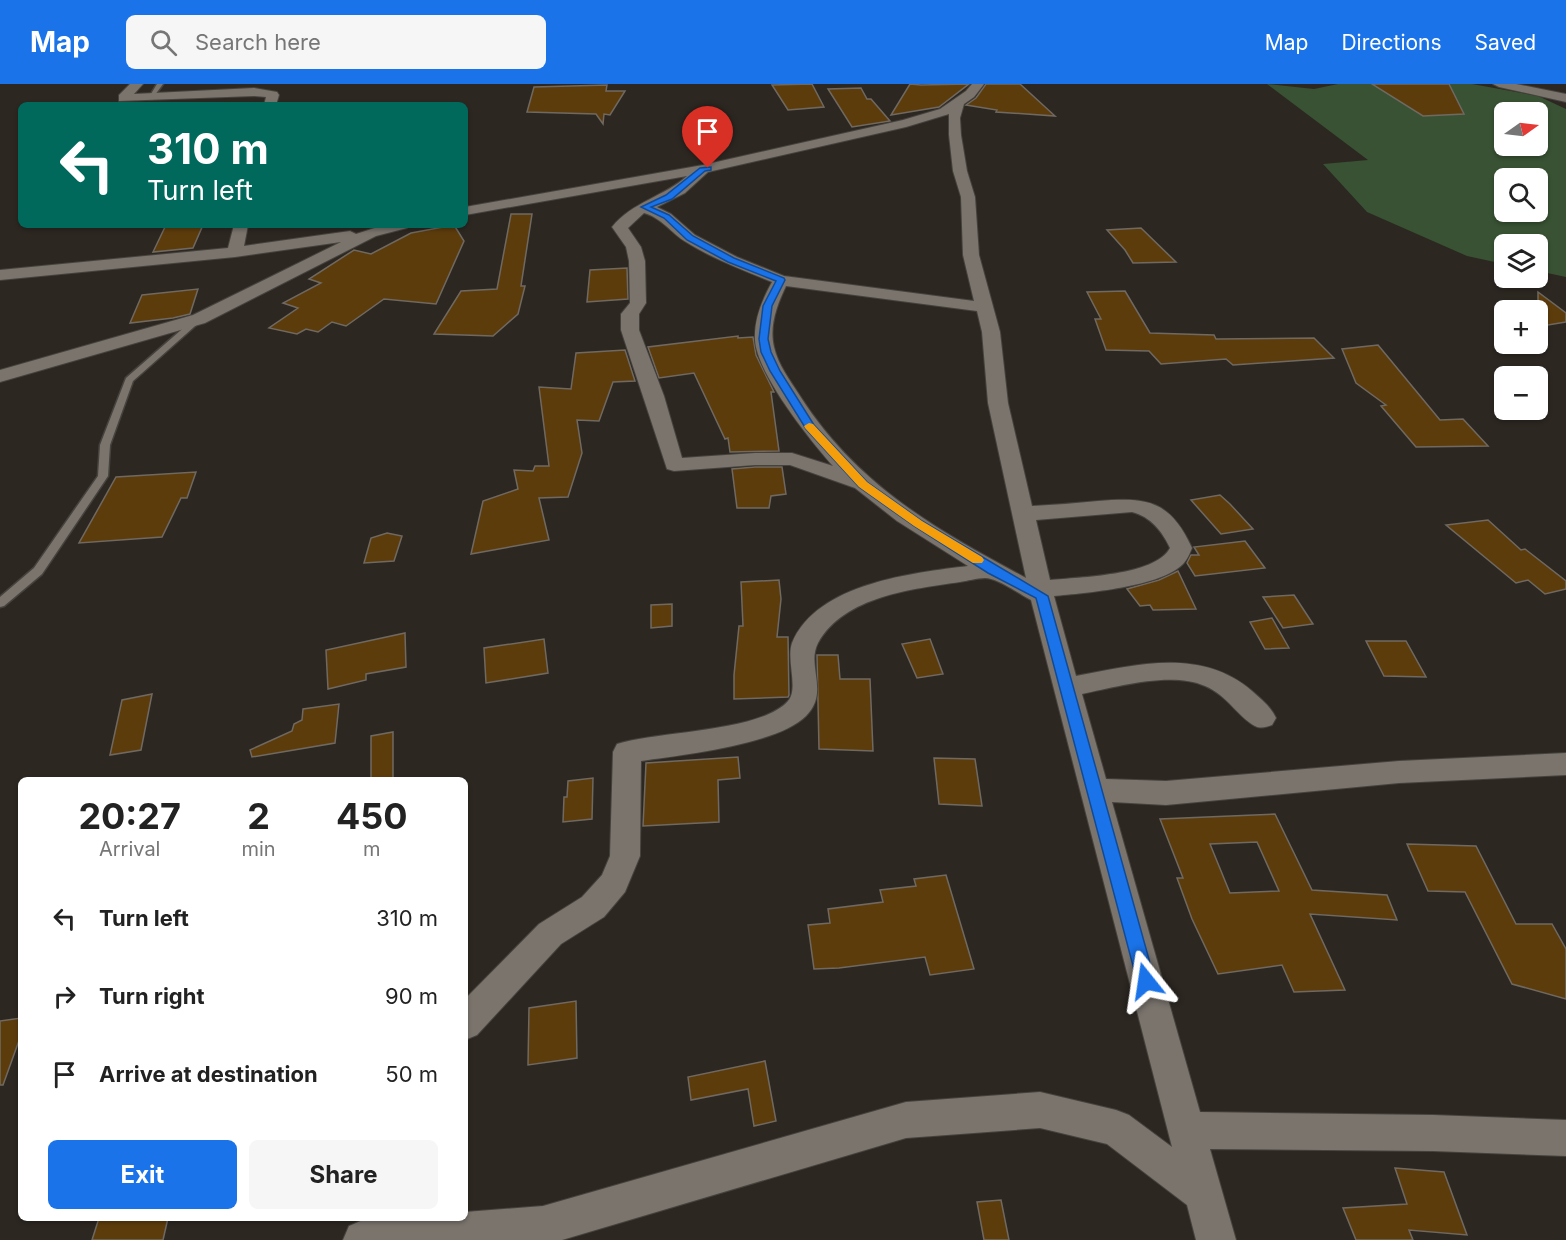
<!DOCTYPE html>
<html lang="en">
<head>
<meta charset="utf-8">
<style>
  :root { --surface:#fff; --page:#f6f6f6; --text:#222; --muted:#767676; --accent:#1a73e8 }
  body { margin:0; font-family:Inter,sans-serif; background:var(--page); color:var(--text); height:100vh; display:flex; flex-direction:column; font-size:22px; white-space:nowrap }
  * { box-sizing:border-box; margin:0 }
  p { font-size:20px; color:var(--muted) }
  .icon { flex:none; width:33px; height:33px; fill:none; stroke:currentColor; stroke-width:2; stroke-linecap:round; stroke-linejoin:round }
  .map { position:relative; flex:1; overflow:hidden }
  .details { position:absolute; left:18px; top:693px; width:450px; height:444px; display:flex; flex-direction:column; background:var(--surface); border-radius:9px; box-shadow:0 2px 4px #0004 }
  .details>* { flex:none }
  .hud { position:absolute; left:18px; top:18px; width:450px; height:126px; border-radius:9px; box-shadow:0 2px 4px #0004; background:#00695c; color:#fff; overflow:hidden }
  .needle { width:39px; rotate:76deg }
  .tools { position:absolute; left:1494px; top:18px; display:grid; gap:12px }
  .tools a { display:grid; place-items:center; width:54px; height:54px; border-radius:9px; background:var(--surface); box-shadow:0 2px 4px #0004; font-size:30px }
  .pin { position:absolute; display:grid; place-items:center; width:51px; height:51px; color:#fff; margin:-62px -26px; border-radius:50% 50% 50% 0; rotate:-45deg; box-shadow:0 0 6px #0007 }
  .pin .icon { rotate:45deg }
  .me { position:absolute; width:66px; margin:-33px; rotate:345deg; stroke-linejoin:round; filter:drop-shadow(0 0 4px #0008) }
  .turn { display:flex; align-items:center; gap:21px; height:126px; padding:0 30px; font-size:27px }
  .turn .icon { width:78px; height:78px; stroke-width:2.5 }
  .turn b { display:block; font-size:42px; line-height:51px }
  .eta { display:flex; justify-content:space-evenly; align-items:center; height:102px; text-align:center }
  .eta b { font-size:36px; font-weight:700; line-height:42px }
  .primary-button { display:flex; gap:12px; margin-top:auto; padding:12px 30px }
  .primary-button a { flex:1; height:69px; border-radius:9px; background:var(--accent); color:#fff; font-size:24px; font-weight:700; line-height:69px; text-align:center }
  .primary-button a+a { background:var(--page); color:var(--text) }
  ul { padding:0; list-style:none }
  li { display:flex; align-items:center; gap:18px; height:78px; padding:0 30px }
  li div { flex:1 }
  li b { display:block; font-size:22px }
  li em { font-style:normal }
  header { display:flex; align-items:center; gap:36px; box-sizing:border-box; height:84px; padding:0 30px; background:var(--accent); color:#fff }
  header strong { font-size:28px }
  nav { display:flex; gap:33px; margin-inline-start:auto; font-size:21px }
  .search { width:420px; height:54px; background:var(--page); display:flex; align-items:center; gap:15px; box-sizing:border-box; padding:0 21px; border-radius:9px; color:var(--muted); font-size:22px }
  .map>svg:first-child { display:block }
</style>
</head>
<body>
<header>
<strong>Map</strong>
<div class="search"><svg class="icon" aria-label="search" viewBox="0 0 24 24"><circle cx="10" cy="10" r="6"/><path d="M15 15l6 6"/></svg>Search here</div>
<nav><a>Map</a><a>Directions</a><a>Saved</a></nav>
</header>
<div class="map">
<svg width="1566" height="1156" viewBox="0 0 1566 1156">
  <rect width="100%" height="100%" fill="#2c2721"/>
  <!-- green -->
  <path fill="#385233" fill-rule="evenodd" d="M1267 0 1314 5 1338 0H1472L1538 12 1566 25V193L1538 187V160H1504V180L1467 172 1367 128 1323 80 1368 76ZM1504 28H1538V62H1504ZM1504 94H1538V128H1504Z"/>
  <!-- building -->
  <g fill="#5d3c0c" stroke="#6f6962" stroke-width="1.5" fill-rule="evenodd">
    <polygon points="812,0 824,23 788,26 772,1"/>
    <polygon points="910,0 921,1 969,0 939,23 891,31"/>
    <polygon points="986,0 1020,0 1055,32 996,28 997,26 966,21 976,14"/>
    <polygon points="1372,0 1449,0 1464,30 1423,32"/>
    <polygon points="607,1 606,7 625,7 610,31 604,30 603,40 596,30 527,28 534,3"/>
    <polygon points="861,4 867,15 871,15 890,37 852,43 828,5"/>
    <polygon points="511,130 532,130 521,202 525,202 518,230 493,252 434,250 461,207 497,205"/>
    <polygon points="166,141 203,141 193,164 153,168"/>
    <polygon points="454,141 464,157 436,220 384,215 346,242 332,238 318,248 306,245 297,250 269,244 298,224 283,219 321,199 309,195 354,166 371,170 411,149"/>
    <polygon points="1141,144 1176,178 1133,179 1125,166 1107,146"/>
    <polygon points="627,184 628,215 587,218 590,186"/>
    <polygon points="198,205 190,230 173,234 130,239 142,211"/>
    <polygon points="1125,207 1150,249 1214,251 1216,255 1314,254 1334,274 1233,281 1226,275 1161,280 1149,267 1106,266 1095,235 1101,235 1087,208"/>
    <polygon points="1538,208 1566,229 1566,238 1548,241 1538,235"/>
    <polygon points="738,252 738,254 753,253 756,271 774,308 771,308 779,367 730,368 728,354 725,355 694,289 659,294 648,263"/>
    <polygon points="1378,261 1440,336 1463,335 1488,362 1416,363 1381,322 1386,321 1356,299 1342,265"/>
    <polygon points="625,266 635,297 613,298 599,337 577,336 582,369 568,413 539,414 549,456 471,470 483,417 518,405 514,386 533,387 535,382 549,382 539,303 571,305 576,269"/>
    <polygon points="755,383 782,383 786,410 771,412 769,424 737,424 732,385"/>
    <polygon points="196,388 187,414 181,414 162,453 79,459 116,393"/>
    <polygon points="1220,411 1230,420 1253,445 1221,450 1191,416"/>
    <polygon points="1488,436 1521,466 1525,465 1566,497 1566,505 1545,510 1528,496 1516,499 1446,441"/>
    <polygon points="387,449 402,452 394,477 364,479 371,454"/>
    <polygon points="1245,457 1265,484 1195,492 1187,479 1191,471 1199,471 1194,463"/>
    <polygon points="1178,487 1196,525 1153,526 1150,521 1140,522 1127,505 1159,496"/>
    <polygon points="779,496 781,515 777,553 788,553 789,611 788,613 734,615 734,591 739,542 743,542 741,498"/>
    <polygon points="1294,511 1313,540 1283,544 1263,513"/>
    <polygon points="672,520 672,542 651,544 651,521"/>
    <polygon points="1272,534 1289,564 1265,565 1250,538"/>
    <polygon points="405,549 406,583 366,590 366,596 328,605 326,566"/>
    <polygon points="544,555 548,589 486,599 484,564"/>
    <polygon points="930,555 943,590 917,594 902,560"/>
    <polygon points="1366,557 1406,557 1426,593 1384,592"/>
    <polygon points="817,571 838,571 840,595 870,595 873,667 819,665"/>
    <polygon points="152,610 141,666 110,671 122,616"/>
    <polygon points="339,620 335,659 252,673 250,666 292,647 294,640 302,636 303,625"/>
    <polygon points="393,648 393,696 371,696 371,652"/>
    <polygon points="738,673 740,694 718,696 719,738 643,742 646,679"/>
    <polygon points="934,674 975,675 982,722 939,720"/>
    <polygon points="593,694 592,735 563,738 564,713 567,713 568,697"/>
    <path d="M1275 730 1312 806 1387 811 1397 836 1310 830 1345 906 1294 908 1282 881 1218 890 1192 835 1177 794H1183L1160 735ZM1257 758 1279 807 1230 809 1210 760Z"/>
    <polygon points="1407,760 1476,762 1516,840 1552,840 1566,865 1566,915 1512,900 1465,808 1428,807"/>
    <polygon points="946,791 974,885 930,891 925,873 839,884 814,885 808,841 830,839 828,825 883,818 880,806 916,802 914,795"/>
    <polygon points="576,917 577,974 528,981 529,924"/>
    <polygon points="21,934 21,951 3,1001 0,1001 0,937"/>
    <polygon points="765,977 776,1037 754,1042 748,1005 691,1016 688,993"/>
    <polygon points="1395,1084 1444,1088 1467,1151 1409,1146 1413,1156 1356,1156 1343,1124 1407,1120"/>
    <polygon points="1001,1116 1009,1156 984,1156 977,1118"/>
    <polygon points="99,1134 168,1134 163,1156 92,1156"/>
  </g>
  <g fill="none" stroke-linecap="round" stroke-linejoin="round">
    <defs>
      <g id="service">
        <polygon points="157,0 163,0 152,15 148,15"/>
        <polygon points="196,233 203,235 133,297 110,361 108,392 42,490 4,522 0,523 0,513 34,484 98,392 100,361 126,294"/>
      </g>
      <g id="minor">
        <polygon points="130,0 143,0 134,10 254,4 277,8 279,11 276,21 264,21 266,13 254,12 119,17 119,11"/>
        <path d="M972 0H984L974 13 964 20 960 34 961 51 967 87 975 113 979 171 1000 248 1008 319 1032 422C1054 421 1076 419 1098 417 1147 413 1170 416 1192 464 1190 469 1187 476 1183 480 1161 503 1085 509 1054 512L1076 592C1136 581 1201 563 1252 607 1261 615 1271 623 1276 634L1272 641C1266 643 1261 645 1255 642 1238 633 1227 611 1205 602 1171 587 1116 603 1082 610L1106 695 1166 697 1399 677 1566 669V691L1399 699 1166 721 1112 718 1200 1028 1433 1031 1566 1036V1072L1433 1067 1210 1065 1236 1156H1196L1187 1121 1107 1060 1040 1044 906 1054 562 1156H343L349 1142 363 1136 465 1134V1128L543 1122 906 1018 1040 1008 1116 1026 1129 1031 1172 1063 1031 516C1019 510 1005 499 991 495 983 492 969 497 960 498 913 505 844 512 818 559 806 582 830 608 806 632 777 661 681 671 641 677L640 772 625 808 604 833 561 860 477 951 465 956V915L539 840 582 813 602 791 610 772 613 668 617 660C657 647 761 648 788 617 799 605 786 576 792 559 817 499 913 489 968 482L897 437 855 404 790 381H755L674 387 667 385 621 246V230L630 219 629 177 626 163 612 143C632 118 665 112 687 92L465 131V123L703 81 903 36 940 25 966 7ZM949 30V51L953 87 961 113 963 171 974 217 784 192 737 173 695 151 671 130 657 123 685 109 708 88 906 43ZM644 129C662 134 671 149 686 158 713 175 743 186 772 198 762 216 754 235 755 256 757 290 810 356 833 382L792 369H755L682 374 664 312 639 246V230L646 219 645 177 641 163 628 144ZM786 202 977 227 982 248 988 319 1026 494C935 445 857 401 800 312 790 296 778 281 774 263 769 242 777 221 786 202ZM1132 428C1151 433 1162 447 1170 464 1155 492 1079 493 1050 496L1036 436Z"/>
        <polygon points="1493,0 1516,0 1566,10 1566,18 1499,3"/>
        <polygon points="234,141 248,141 244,162 350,147 356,150 384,141 409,141 407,144 376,152 205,239 0,298 0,286 193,231 341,158 235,173 0,196 0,186 228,164"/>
      </g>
    </defs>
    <!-- service casing -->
    <use href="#service" stroke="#46423d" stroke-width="3"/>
    <!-- minor casing -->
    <use href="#minor" stroke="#46423d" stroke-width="2"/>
    <!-- service -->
    <use href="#service" fill="#7a746d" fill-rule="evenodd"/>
    <!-- minor -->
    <use href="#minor" fill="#7a746d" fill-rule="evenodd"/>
  </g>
  <!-- route -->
  <polygon fill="#1a73e8" stroke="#114b97" stroke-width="1.5" points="711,83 711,86 705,87 672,115 651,123 669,131 693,152 734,174 784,194 785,196 772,222 768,255 771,268 780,287 814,341 867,398 922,437 1048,512 1155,897 1152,902 1146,905 1140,902 1137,897 1036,514 988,489 914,442 859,403 806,345 770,287 761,268 759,255 763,222 776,197 728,178 687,156 664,134 641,123 666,111 700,84"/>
  <!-- slow -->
  <polygon fill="#f59e0b" points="809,339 813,340 867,398 922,437 982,473 984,476 982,479 973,479 914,442 859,403 805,344 804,342"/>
</svg>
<div class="tools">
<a><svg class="needle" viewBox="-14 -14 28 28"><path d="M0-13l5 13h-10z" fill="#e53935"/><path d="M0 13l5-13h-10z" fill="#767676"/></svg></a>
<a><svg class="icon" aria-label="search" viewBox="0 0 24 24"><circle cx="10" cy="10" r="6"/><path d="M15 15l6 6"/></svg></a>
<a><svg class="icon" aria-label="layers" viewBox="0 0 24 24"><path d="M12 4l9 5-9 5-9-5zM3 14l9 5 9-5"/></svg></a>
<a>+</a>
<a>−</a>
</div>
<div class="pin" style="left:708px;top:84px;background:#d93025"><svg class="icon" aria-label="arrive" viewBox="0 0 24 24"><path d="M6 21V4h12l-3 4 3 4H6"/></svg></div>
<svg class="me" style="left:1146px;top:897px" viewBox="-20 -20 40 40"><path d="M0-17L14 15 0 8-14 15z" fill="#1a73e8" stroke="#fff" stroke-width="4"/></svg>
<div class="hud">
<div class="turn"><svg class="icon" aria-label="left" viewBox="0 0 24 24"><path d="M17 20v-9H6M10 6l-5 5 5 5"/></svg><div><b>310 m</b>Turn left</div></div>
</div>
<section class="details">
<div class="eta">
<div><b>20:27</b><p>Arrival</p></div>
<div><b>2</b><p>min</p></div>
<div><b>450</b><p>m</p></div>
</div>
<ul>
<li><svg class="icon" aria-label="left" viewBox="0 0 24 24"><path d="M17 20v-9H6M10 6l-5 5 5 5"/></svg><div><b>Turn left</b></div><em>310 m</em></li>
<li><svg class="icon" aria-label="right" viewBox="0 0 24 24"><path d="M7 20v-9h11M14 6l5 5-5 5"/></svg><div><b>Turn right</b></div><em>90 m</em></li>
<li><svg class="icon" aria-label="arrive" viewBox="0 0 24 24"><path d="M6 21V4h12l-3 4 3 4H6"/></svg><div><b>Arrive at destination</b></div><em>50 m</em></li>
</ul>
<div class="primary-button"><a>Exit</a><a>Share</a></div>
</section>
</div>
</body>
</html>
